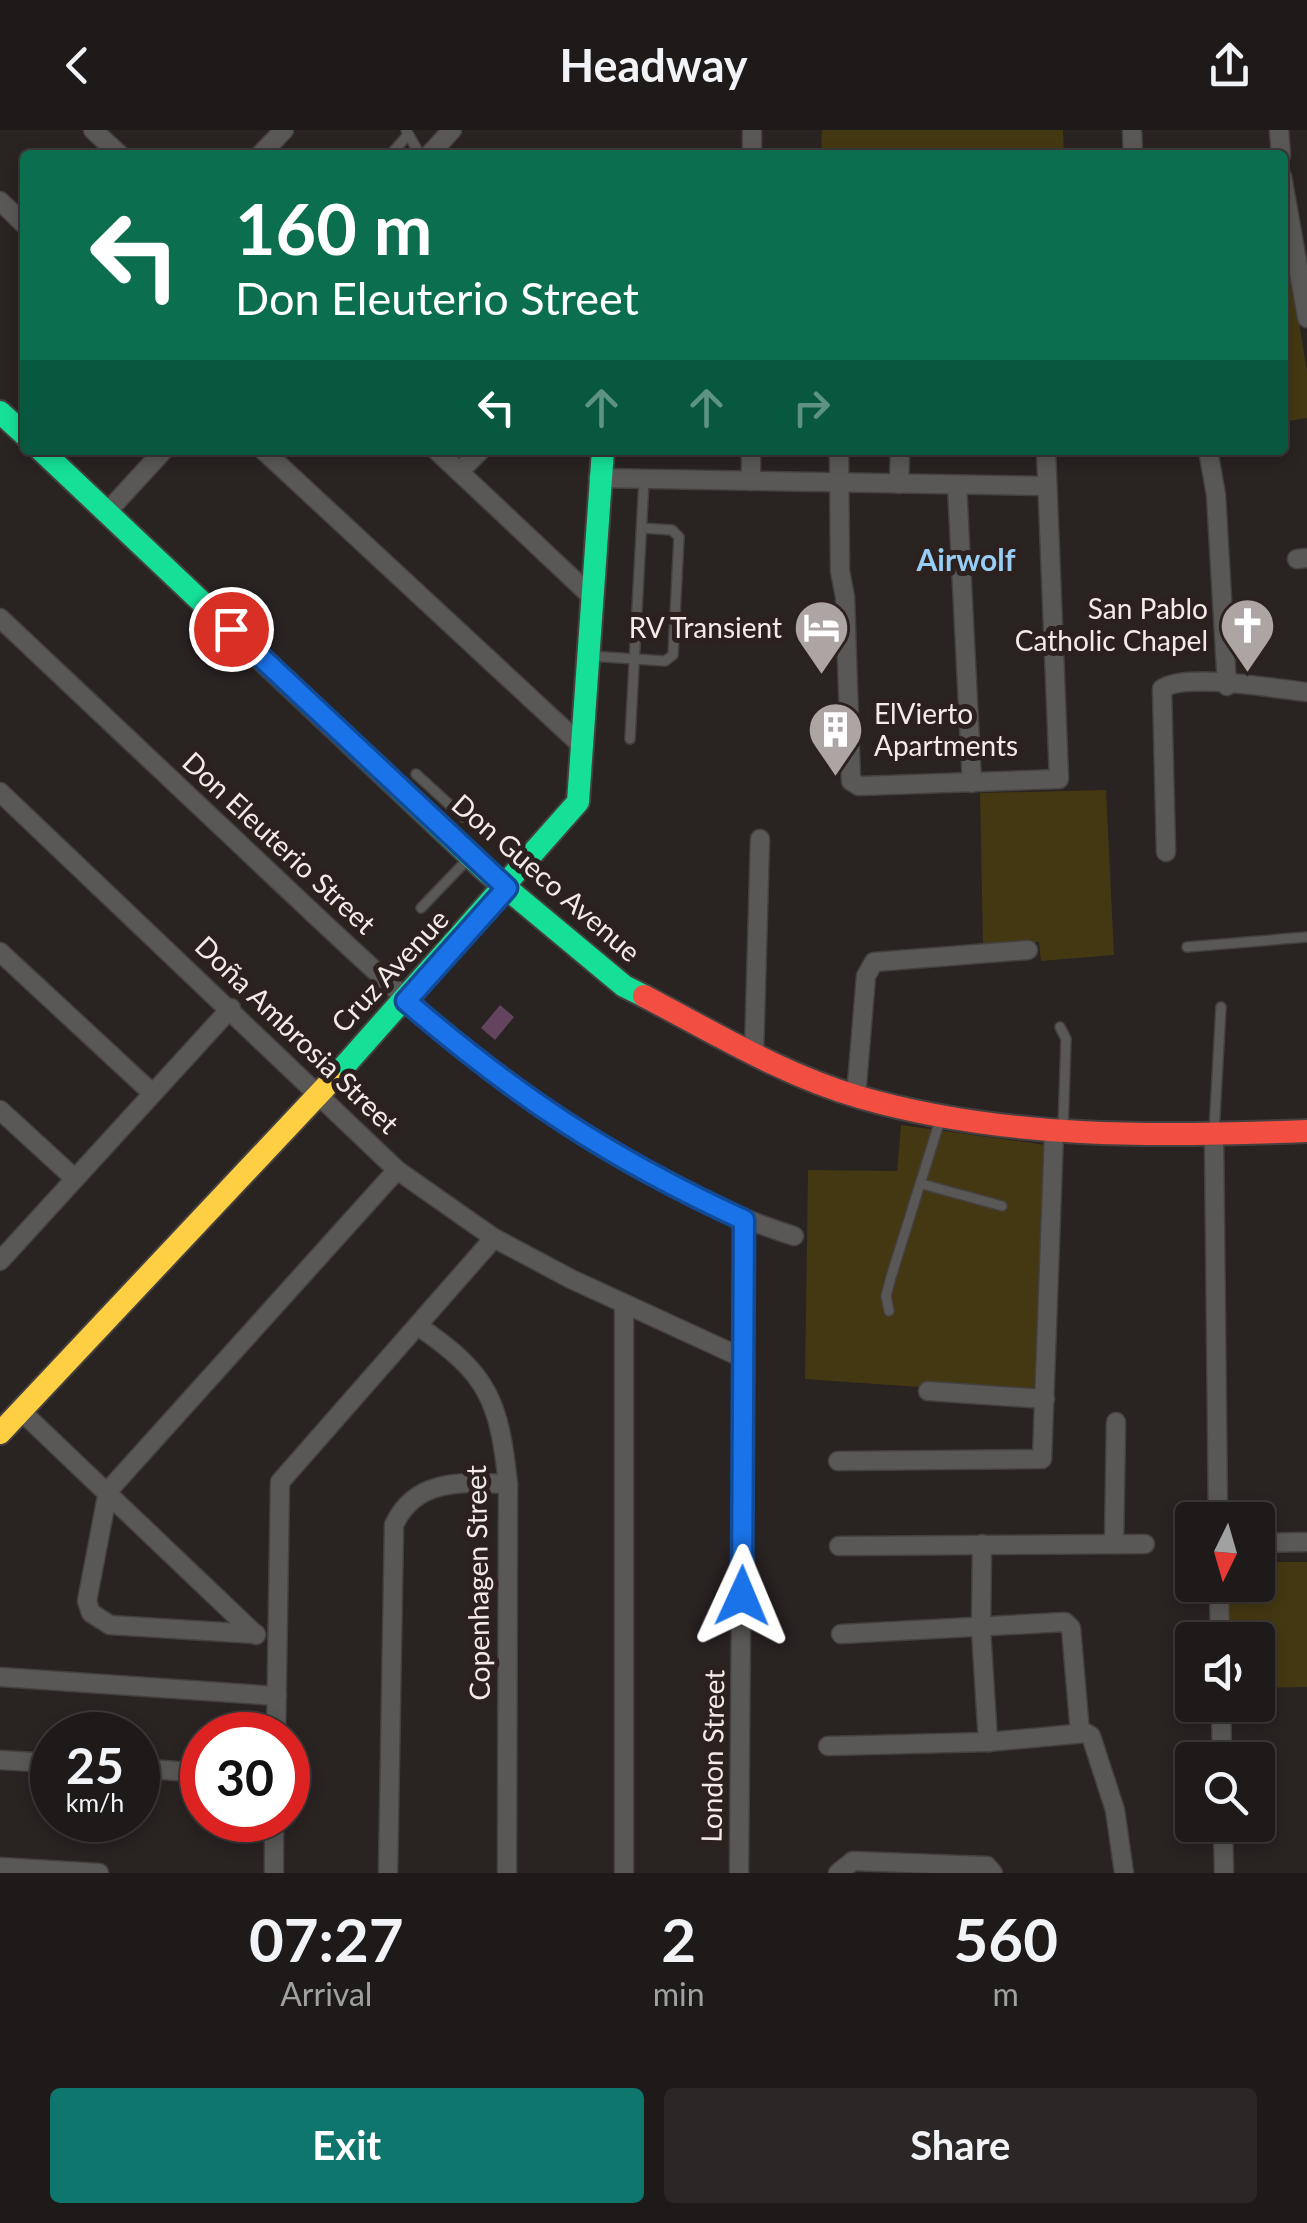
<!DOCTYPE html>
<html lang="en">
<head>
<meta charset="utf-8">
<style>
  :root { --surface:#1f1a1a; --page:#2c2727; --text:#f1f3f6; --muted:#a1a1a2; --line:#3c3839; --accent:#0f766e }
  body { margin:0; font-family:Lato,sans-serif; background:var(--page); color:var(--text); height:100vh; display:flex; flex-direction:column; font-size:38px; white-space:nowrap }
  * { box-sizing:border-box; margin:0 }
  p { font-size:32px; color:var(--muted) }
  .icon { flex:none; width:55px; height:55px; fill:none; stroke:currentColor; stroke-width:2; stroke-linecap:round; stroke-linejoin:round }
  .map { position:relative; height:1743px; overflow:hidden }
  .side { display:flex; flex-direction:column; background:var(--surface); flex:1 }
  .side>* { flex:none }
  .top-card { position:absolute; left:20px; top:20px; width:1268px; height:305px; border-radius:10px; box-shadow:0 5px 15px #0003,0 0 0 2px var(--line); background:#0b6e4f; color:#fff; overflow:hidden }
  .needle { width:65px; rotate:185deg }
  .controls { position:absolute; left:1175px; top:1372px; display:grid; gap:20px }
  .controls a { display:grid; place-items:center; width:100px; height:100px; border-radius:10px; background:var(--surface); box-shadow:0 5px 15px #0003,0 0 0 2px var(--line); font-size:50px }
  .speed { position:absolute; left:30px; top:1582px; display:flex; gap:20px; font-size:50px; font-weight:700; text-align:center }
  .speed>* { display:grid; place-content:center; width:130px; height:130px; border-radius:50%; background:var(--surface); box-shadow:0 5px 15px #0003,0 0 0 2px var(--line); line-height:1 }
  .speed small { font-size:25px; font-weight:400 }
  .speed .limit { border:15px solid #d22; background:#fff; color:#111 }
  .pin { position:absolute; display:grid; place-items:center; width:85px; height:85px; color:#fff; margin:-42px; border:5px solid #fff; border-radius:50%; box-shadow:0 2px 10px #0007 }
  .me { position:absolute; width:110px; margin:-55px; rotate:1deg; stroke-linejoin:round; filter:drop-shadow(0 0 8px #0008) }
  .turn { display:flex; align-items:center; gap:35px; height:210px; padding:0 50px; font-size:45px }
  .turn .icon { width:130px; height:130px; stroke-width:2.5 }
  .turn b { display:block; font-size:70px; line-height:85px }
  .lanes { display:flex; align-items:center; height:95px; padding:0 50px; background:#0003; justify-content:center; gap:50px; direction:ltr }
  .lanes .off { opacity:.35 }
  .eta { display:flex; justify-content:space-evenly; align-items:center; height:170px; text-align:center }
  .eta b { font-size:60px; font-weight:700; line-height:70px }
  .button { display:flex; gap:20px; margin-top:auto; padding:20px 50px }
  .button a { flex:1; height:115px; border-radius:10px; background:var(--accent); color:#fff; font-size:40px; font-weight:700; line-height:115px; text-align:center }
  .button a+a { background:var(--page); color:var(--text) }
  header { display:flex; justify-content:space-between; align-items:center; height:130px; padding:0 50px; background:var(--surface); font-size:45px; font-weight:700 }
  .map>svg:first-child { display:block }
</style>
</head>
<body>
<header><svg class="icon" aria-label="back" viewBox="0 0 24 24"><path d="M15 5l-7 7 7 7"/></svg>Headway<svg class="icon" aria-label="share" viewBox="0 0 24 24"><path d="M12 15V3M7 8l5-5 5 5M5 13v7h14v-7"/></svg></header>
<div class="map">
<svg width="1307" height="1743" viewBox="0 0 1307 1743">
  <rect width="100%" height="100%" fill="#292322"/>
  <!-- green -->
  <g fill="#443812">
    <polygon points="822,0 1063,0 1064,25 821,25"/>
    <polygon points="1287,120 1307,241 1307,288 1283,292 1282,121"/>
    <polygon points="1106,660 1114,825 1041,831 1039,812 983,816 980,663"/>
    <polygon points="901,995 1046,1015 1034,1265 805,1249 808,1040 897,1041"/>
    <polygon points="1258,1432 1307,1432 1307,1557 1258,1558 1258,1510 1230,1510 1229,1470 1272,1469 1240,1468 1240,1455 1258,1455"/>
  </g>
  <!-- water -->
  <polygon fill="#63435e" points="500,875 514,887 495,910 481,898"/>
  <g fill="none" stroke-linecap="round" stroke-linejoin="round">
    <defs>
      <g id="lane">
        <polyline points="406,0 420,25"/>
        <polyline points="390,25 407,6"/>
        <polyline points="590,526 665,531 673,525 679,407 672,400 642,398"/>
        <polyline points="630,609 644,350"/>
        <polyline points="416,644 463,687"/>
        <polyline points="421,778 469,728"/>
        <polyline points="1187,817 1307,807"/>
        <polyline points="1060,897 1066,909 1063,1000"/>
        <polyline points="1214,1002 1221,877"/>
        <polyline points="922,1054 1002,1076"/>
        <polyline points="889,1181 886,1166 891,1147 941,987"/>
      </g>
      <g id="street">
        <polyline points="93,0 120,25"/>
        <polyline points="1132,0 1133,25"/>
        <polyline points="1279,0 1281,25"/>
        <polyline points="260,25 284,0"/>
        <polyline points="429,25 452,0"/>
        <polyline points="752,25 752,0"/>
        <polyline points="1282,46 1307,188"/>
        <polyline points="0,71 25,95"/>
        <polyline points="263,320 581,615"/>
        <polyline points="436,320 590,465"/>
        <polyline points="839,320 840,441 845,467 851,651 859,656 1059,649 1046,320"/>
        <polyline points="1208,320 1216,365 1227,556"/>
        <polyline points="459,342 481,320"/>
        <polyline points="598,348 1045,356"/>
        <polyline points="751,351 751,320"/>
        <polyline points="899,354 900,320"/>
        <polyline points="957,355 972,653"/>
        <polyline points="107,382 164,320"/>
        <polyline points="1297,429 1307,428"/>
        <path d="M0 488C94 576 187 665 281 753 439 902 582 1038 794 1106"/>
        <polyline points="0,662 397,1040 494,1108 571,1149 745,1229"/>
        <path d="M1166 722 1162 559C1185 542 1276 559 1307 562"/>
        <polyline points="0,822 151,962"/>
        <polyline points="754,924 760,709"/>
        <polyline points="856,966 866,846 874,832 1028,820"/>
        <polyline points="0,980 73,1047"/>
        <polyline points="1214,1005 1218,1390"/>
        <polyline points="0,1131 231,878"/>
        <polyline points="624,1175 624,1743"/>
        <path d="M418 1196C489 1244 499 1271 508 1354L507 1743"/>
        <polyline points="928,1261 1045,1269"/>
        <polyline points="21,1281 256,1505"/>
        <polyline points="838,1331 1042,1329 1054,1002"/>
        <polyline points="1258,1413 1307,1412"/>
        <polyline points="982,1414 981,1500 988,1612"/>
        <polyline points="1114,1414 1116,1292"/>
        <polyline points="839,1416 1145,1414"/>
        <polyline points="1219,1455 1220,1510"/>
        <polyline points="256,1504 110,1495 91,1483 87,1471 108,1361 397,1040"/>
        <polyline points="841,1504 1065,1492 1071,1498 1080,1603"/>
        <polyline points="0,1547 277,1566"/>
        <polyline points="1221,1575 1222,1630"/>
        <polyline points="276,1605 280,1352 494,1108"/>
        <polyline points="828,1616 988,1612 1086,1603 1091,1606 1115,1680 1124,1743"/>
        <polyline points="0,1630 52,1633"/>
        <polyline points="138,1638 202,1643"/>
        <polyline points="1223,1695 1224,1743"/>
        <polyline points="0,1737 99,1743"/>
        <polyline points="274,1743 274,1690"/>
        <path d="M388 1743 394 1395C415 1348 463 1352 508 1354"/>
        <polyline points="739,1743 744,1090"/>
        <polyline points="838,1743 853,1731 987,1736 993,1743"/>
      </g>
      <g id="fast">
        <polyline points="0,282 25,305"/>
        <polyline points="41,320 486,741 624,856 644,866"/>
        <polyline points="332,950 578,672 603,320"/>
      </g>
      <polyline id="slow" points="0,1303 332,950"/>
      <path id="jam" d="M644 866C713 902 783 945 859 967 1004 1009 1157 1007 1307 1001"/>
    </defs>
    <!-- lane casing -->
    <use href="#lane" stroke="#44403f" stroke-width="12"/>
    <!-- street casing -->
    <use href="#street" stroke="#44403f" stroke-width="21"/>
    <!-- fast casing -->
    <use href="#fast" stroke="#44403f" stroke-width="26"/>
    <!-- slow casing -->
    <use href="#slow" stroke="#44403f" stroke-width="26"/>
    <!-- jam casing -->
    <use href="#jam" stroke="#44403f" stroke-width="26"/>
    <!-- lane -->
    <use href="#lane" stroke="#5a5857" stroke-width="9"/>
    <!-- street -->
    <use href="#street" stroke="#5a5857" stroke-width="18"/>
    <!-- fast -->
    <use href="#fast" stroke="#16e098" stroke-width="22"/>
    <!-- slow -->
    <use href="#slow" stroke="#ffcf43" stroke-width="22"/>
    <!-- jam -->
    <use href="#jam" stroke="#f24e42" stroke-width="22"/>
  </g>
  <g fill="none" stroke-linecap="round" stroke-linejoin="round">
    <defs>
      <path id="route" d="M231 499 507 758 406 871C516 966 611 1029 744 1090L742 1466"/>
    </defs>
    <!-- route casing -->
    <use href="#route" stroke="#114b97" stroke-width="25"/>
    <!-- route -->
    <use href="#route" stroke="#1a73e8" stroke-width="18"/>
  </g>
  <!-- icons -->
  <defs>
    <symbol id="church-pin" viewBox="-11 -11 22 30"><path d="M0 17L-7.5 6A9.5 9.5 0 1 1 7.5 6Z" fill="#aca5a3" stroke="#2c211f"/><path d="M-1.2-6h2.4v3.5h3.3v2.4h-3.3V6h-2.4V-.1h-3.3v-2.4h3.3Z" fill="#fff"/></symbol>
    <symbol id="hotel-pin" viewBox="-11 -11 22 30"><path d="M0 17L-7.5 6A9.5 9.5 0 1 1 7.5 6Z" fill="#aca5a3" stroke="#2c211f"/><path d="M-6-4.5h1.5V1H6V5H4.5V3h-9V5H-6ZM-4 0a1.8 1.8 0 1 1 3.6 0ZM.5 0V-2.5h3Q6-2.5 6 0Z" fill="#fff"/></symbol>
    <symbol id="building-pin" viewBox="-11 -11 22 30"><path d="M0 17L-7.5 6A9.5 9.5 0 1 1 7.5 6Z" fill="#aca5a3" stroke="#2c211f"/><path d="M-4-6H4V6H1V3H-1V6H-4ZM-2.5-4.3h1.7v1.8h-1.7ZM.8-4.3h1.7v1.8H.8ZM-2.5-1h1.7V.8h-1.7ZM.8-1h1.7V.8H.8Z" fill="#fff"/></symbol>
  </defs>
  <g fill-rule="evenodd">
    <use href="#church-pin" x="1216" y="464" width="63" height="86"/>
    <use href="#hotel-pin" x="790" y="466" width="63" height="86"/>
    <use href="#building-pin" x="804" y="568" width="63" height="86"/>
  </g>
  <g text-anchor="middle" stroke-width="10" stroke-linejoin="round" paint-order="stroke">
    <!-- poi labels -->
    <g font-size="28" fill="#f3ebe9" stroke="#2c211f" text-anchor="end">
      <text x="1208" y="489">San Pablo<tspan x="1208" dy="32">Catholic Chapel</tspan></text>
      <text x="782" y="508">RV Transient</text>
      <text x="874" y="594" text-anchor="start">ElVierto<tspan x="874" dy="32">Apartments</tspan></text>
    </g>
    <!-- street labels -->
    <g font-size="28" fill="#f3ebe9" stroke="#2c211f">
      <text transform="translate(279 713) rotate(43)" y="10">Don Eleuterio Street</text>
      <text transform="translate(546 748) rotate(41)" y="10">Don Gueco Avenue</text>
      <text transform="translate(390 841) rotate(-47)" y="10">Cruz Avenue</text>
      <text transform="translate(297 905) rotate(44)" y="10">Doña Ambrosia Street</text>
      <text transform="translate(478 1453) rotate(-91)" y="10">Copenhagen Street</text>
      <text transform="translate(713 1626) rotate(-89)" y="10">London Street</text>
    </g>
    <!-- neighbourhood labels -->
    <g font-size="30" font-weight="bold" fill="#96cef5" stroke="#2c211f">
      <text x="966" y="441">Airwolf</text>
    </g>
  </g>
</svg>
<div class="controls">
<a><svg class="needle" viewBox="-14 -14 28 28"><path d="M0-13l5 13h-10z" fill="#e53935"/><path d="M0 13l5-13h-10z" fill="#a1a1a2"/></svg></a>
<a><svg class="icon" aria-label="sound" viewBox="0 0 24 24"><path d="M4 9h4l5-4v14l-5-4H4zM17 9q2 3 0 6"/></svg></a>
<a><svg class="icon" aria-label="search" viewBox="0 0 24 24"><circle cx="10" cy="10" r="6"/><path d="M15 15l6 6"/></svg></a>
</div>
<div class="speed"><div>25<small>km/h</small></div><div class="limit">30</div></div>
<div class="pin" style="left:231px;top:499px;background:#d93025"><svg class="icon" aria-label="arrive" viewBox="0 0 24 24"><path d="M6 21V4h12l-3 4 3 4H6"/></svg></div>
<svg class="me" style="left:742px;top:1466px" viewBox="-20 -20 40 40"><path d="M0-17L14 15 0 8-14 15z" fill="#1a73e8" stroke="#fff" stroke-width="4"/></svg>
<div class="top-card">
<div class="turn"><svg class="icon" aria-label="left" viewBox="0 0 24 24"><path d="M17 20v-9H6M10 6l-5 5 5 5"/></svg><div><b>160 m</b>Don Eleuterio Street</div></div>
<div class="lanes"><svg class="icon" aria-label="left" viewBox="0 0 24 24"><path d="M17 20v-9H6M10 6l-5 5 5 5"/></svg><svg class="icon off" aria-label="ahead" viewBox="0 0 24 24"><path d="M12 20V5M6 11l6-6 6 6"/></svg><svg class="icon off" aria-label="ahead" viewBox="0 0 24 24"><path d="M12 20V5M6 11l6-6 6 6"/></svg><svg class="icon off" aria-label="right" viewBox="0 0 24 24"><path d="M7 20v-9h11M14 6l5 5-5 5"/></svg></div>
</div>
</div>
<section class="side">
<div class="eta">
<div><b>07:27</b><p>Arrival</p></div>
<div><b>2</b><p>min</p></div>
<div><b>560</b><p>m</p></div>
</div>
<div class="button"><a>Exit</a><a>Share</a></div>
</section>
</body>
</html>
